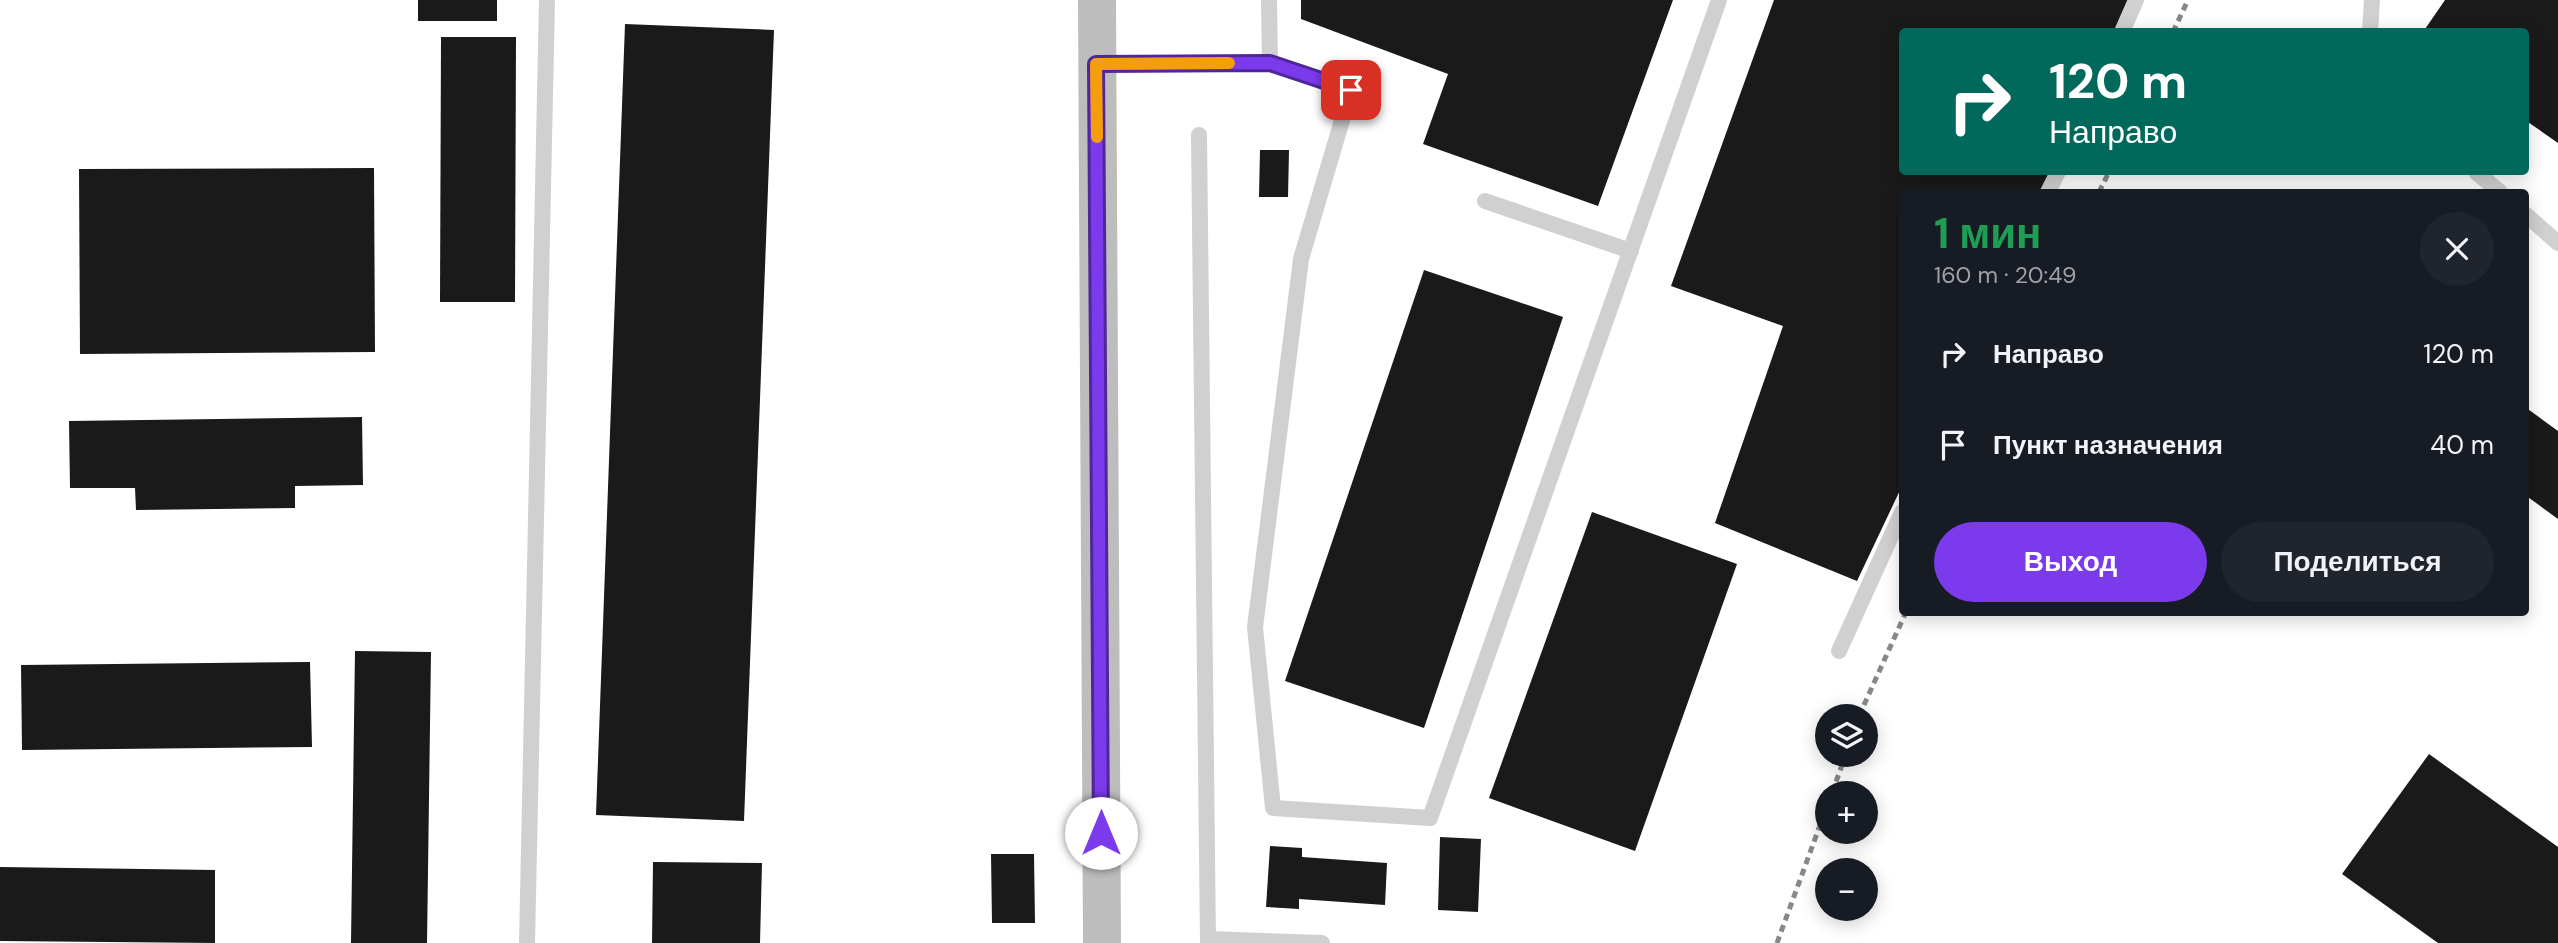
<!DOCTYPE html>
<html lang="ru">
<head>
<meta charset="utf-8">
<style>
  :root { --surface:#171b24; --page:#20242c; --text:#f1f3f6; --muted:#9ea1a6; --accent:#7c3aed }
  body { margin:0; font-family:"DM Sans",sans-serif; background:var(--page); color:var(--text); height:100vh; display:flex; flex-direction:column; font-size:26px; white-space:nowrap }
  * { box-sizing:border-box; margin:0 }
  p { font-size:23px; color:var(--muted) }
  .icon { flex:none; width:38px; height:38px; fill:none; stroke:currentColor; stroke-width:2; stroke-linecap:round; stroke-linejoin:round }
  .map { position:relative; flex:1; overflow:hidden }
  .drawer { position:absolute; left:1899px; top:189px; width:630px; height:427px; display:flex; flex-direction:column; background:var(--surface); border-radius:7px; box-shadow:0 4px 18px #0003 }
  .drawer>* { flex:none }
  .hud { position:absolute; left:1899px; top:28px; width:630px; height:147px; border-radius:7px; box-shadow:0 4px 18px #0003; background:#00695c; color:#fff; overflow:hidden }
  .fabs { position:absolute; left:1815px; top:704px; display:grid; gap:14px }
  .fabs a { display:grid; place-items:center; width:63px; height:63px; border-radius:50%; background:var(--surface); box-shadow:0 4px 18px #0003; font-size:35px }
  .pin { position:absolute; display:grid; place-items:center; width:60px; height:60px; color:#fff; margin:-30px; border-radius:14px; box-shadow:0 4px 10px #0006 }
  .me { position:absolute; width:77px; margin:-38px; rotate:0deg; stroke-linejoin:round; filter:drop-shadow(0 0 5px #0008) }
  .turn { display:flex; align-items:center; gap:24px; height:147px; padding:0 35px; font-size:32px }
  .turn .icon { width:91px; height:91px; stroke-width:2.5 }
  .turn b { display:block; font-size:49px; line-height:60px }
  .round { display:grid; place-items:center; flex:none; width:74px; height:74px; border-radius:37px; background:var(--page) }
  .head { display:flex; align-items:center; justify-content:space-between; height:119px; padding:0 35px }
  h1 { font-size:42px; font-weight:700; line-height:52px; color:#1e9e55 }
  .primary-button { display:flex; gap:14px; margin-top:auto; padding:14px 35px }
  .primary-button a { flex:1; height:80px; border-radius:42px; background:var(--accent); color:#fff; font-size:28px; font-weight:700; line-height:80px; text-align:center }
  .primary-button a+a { background:var(--page); color:var(--text) }
  ul { padding:0; list-style:none }
  li { display:flex; align-items:center; gap:21px; height:91px; padding:0 35px }
  li div { flex:1 }
  li b { display:block; font-size:26px }
  li em { font-style:normal }
  .map>svg:first-child { display:block }
</style>
</head>
<body>
<div class="map">
<svg width="2558" height="943" viewBox="0 0 2558 943">
  <rect width="100%" height="100%" fill="#fff"/>
  <!-- building -->
  <g fill="#1a1a1a">
    <rect x="418" y="0" width="79" height="21"/>
    <polygon points="1301,0 1673,0 1598,206 1423,144 1448,74 1301,19"/>
    <polygon points="1774,0 2132,0 2117,32 1902,32 1902,172 2051,172 2041,192 1902,192 1902,486 1857,581 1715,523 1783,326 1671,286"/>
    <polygon points="2445,0 2558,0 2558,143 2525,120 2525,32 2423,32"/>
    <polygon points="625,24 774,30 744,821 596,815"/>
    <polygon points="441,37 516,37 515,302 440,302"/>
    <polygon points="1260,150 1289,150 1288,197 1259,197"/>
    <polygon points="374,168 375,352 80,354 79,169"/>
    <polygon points="1424,270 1563,317 1424,728 1285,681"/>
    <polygon points="2525,407 2558,431 2558,519 2525,495"/>
    <polygon points="362,417 363,485 295,486 295,508 136,510 135,488 70,488 69,421"/>
    <polygon points="1592,512 1737,564 1635,851 1489,798"/>
    <polygon points="355,651 431,652 427,943 351,943"/>
    <polygon points="310,662 312,747 22,750 21,665"/>
    <polygon points="2429,754 2558,847 2558,943 2438,943 2342,874"/>
    <polygon points="1440,837 1481,839 1478,912 1438,910"/>
    <polygon points="1270,846 1302,848 1302,857 1387,863 1385,905 1299,899 1299,909 1266,907"/>
    <polygon points="991,854 1034,854 1035,923 992,923"/>
    <polygon points="653,862 762,863 760,943 652,943"/>
    <polygon points="0,867 215,870 215,943 0,941"/>
  </g>
  <g fill="none" stroke-linecap="round" stroke-linejoin="round">
    <!-- lane -->
    <g stroke="#d0d0d0" stroke-width="16">
      <polyline points="1269,0 1270,63"/>
      <polyline points="2122,32 2136,0"/>
      <polyline points="2370,32 2372,0"/>
      <polyline points="1096,64 1270,63 1351,90 1301,259 1255,627 1273,808 1430,818 1719,0"/>
      <polyline points="1199,135 1208,943"/>
      <polyline points="2476,172 2500,192"/>
      <polyline points="2048,192 2058,172"/>
      <polyline points="1485,201 1631,251"/>
      <polyline points="2525,214 2558,243"/>
      <polyline points="1839,651 1902,512"/>
      <polyline points="1208,939 1322,943"/>
      <polyline points="527,943 547,0"/>
    </g>
    <!-- secondary -->
    <polyline stroke="#bdbdbd" stroke-width="38" points="1097,0 1102,943"/>
    <!-- rail -->
    <g stroke="#888" stroke-width="5" stroke-dasharray="7 5" stroke-linecap="butt">
      <polyline points="2173,32 2188,0"/>
      <polyline points="2099,192 2109,172"/>
      <polyline points="1859,716 1906,612"/>
      <polyline points="1832,793 1846,754"/>
      <polyline points="1777,943 1827,806"/>
    </g>
  </g>
  <g fill="none" stroke-linecap="round" stroke-linejoin="round">
    <defs>
      <polyline id="route" points="1101,833 1096,64 1270,63 1351,90"/>
    </defs>
    <!-- route casing -->
    <use href="#route" stroke="#51269a" stroke-width="18"/>
    <!-- route -->
    <use href="#route" stroke="#7c3aed" stroke-width="12"/>
    <!-- slow -->
    <polyline stroke="#f59e0b" stroke-width="12" points="1097,137 1096,64 1229,63"/>
  </g>
</svg>
<div class="fabs">
<a><svg class="icon" aria-label="layers" viewBox="0 0 24 24"><path d="M12 4l9 5-9 5-9-5zM3 14l9 5 9-5"/></svg></a>
<a>+</a>
<a>−</a>
</div>
<div class="pin" style="left:1351px;top:90px;background:#d93025"><svg class="icon" aria-label="arrive" viewBox="0 0 24 24"><path d="M6 21V4h12l-3 4 3 4H6"/></svg></div>
<svg class="me" style="left:1101px;top:833px" viewBox="-20 -20 40 40"><circle r="19" fill="#fff"/><path d="M0-13L10 11 0 6-10 11z" fill="#7c3aed"/></svg>
<div class="hud">
<div class="turn"><svg class="icon" aria-label="right" viewBox="0 0 24 24"><path d="M7 20v-9h11M14 6l5 5-5 5"/></svg><div><b>120 m</b>Направо</div></div>
</div>
<section class="drawer">
<div class="head"><div><h1>1 мин</h1><p>160 m · 20:49</p></div><a class="round"><svg class="icon" aria-label="close" viewBox="0 0 24 24"><path d="M6 6l12 12M18 6L6 18"/></svg></a></div>
<ul>
<li><svg class="icon" aria-label="right" viewBox="0 0 24 24"><path d="M7 20v-9h11M14 6l5 5-5 5"/></svg><div><b>Направо</b></div><em>120 m</em></li>
<li><svg class="icon" aria-label="arrive" viewBox="0 0 24 24"><path d="M6 21V4h12l-3 4 3 4H6"/></svg><div><b>Пункт назначения</b></div><em>40 m</em></li>
</ul>
<div class="primary-button"><a>Выход</a><a>Поделиться</a></div>
</section>
</div>
</body>
</html>
